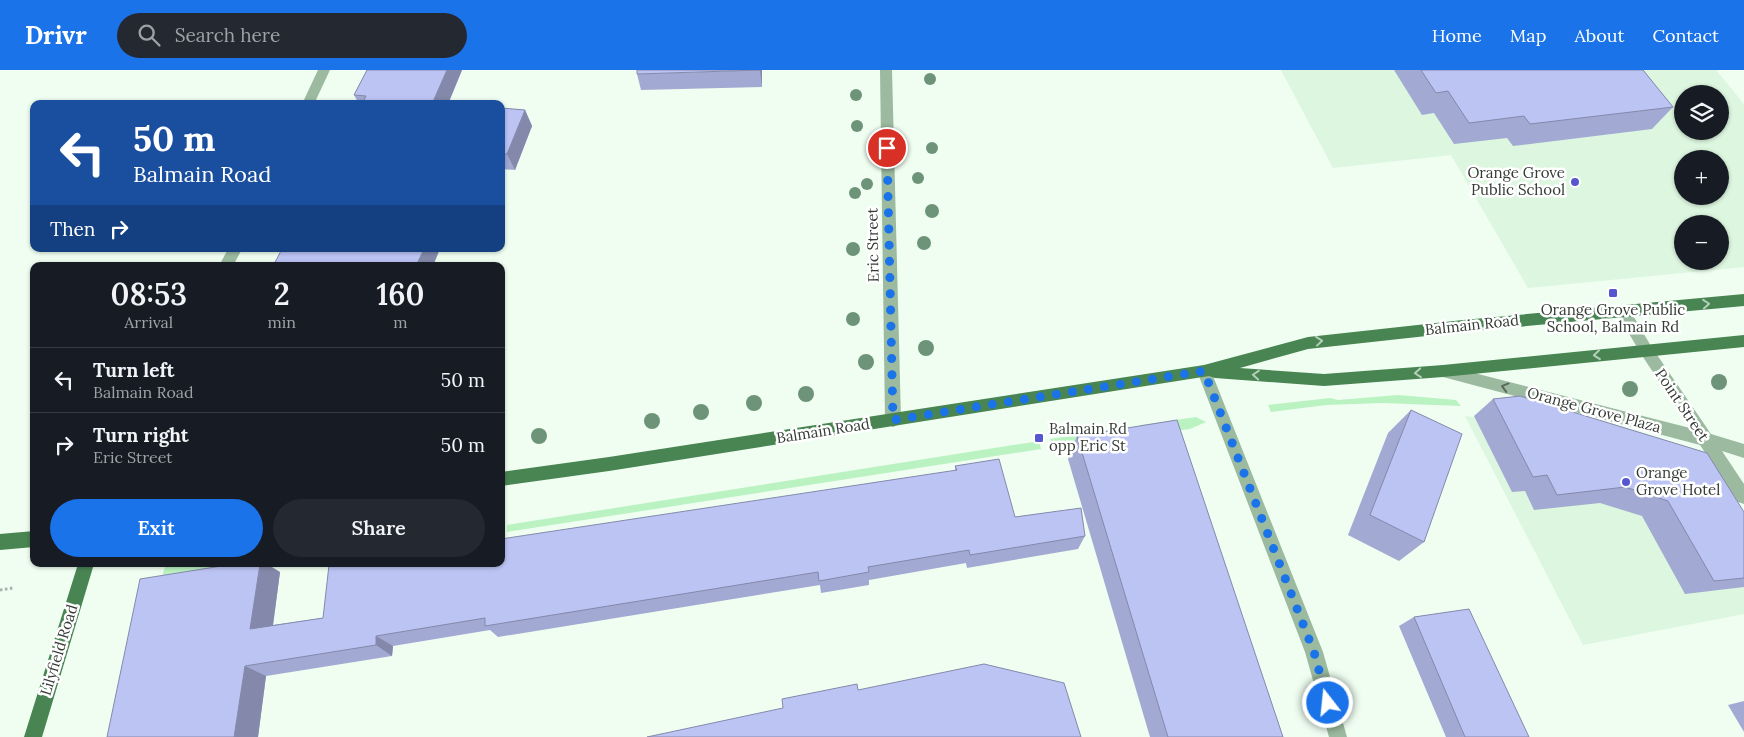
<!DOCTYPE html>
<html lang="en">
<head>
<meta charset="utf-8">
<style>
  :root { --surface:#171b24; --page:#242831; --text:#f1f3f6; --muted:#9ea1a6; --line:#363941; --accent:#1a73e8 }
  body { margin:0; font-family:Lora,serif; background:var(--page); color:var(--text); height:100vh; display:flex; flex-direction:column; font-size:19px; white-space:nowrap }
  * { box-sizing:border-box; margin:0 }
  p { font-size:16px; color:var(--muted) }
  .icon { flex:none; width:28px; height:28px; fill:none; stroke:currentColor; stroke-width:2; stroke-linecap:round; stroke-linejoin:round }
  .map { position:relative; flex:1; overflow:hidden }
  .details { position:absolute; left:30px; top:192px; width:475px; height:305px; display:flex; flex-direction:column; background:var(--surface); border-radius:10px; box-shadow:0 1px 4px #0004 }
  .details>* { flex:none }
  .hud { position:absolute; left:30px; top:30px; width:475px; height:152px; border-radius:10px; box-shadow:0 1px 4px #0004; background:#1a4fa0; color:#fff; overflow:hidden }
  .tools { position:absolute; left:1674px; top:15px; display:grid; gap:10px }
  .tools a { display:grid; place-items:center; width:55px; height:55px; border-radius:50%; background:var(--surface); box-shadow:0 1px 4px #0004; font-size:25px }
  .pin { position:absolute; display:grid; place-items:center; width:42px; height:42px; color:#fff; margin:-21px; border:2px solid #fff; border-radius:50%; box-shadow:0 1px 5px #0007 }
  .me { position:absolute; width:55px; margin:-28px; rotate:344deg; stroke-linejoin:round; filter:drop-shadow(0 0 4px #0008) }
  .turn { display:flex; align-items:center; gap:18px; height:105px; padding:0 20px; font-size:22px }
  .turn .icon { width:65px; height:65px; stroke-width:2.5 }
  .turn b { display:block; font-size:35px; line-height:42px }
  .then { display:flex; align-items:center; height:48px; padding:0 20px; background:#0003; gap:10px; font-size:19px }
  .eta { display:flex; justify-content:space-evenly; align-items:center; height:85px; text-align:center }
  .eta b { font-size:30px; font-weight:600; line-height:35px }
  .button { display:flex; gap:10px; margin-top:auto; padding:10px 20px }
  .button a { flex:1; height:58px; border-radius:30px; background:var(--accent); color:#fff; font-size:20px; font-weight:600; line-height:58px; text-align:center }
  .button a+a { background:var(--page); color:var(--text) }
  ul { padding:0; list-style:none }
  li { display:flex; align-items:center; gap:15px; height:65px; padding:0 20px; border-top:1px solid var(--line) }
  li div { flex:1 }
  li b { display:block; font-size:19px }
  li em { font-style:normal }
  header { display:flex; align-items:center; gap:30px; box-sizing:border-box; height:70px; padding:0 25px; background:var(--accent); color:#fff }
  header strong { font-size:24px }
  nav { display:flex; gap:28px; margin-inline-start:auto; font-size:18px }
  .search { width:350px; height:45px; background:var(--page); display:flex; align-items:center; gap:12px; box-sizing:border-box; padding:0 18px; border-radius:28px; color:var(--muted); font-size:19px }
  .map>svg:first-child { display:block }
</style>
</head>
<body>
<header>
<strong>Drivr</strong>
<div class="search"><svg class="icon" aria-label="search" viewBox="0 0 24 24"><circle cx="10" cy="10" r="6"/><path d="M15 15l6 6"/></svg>Search here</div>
<nav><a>Home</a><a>Map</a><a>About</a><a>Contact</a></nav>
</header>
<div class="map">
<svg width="1744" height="667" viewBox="0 0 1744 667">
  <rect width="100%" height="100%" fill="#effef1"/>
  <!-- built -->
  <g fill="#dcf6df" fill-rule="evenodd">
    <path d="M1281 0H1716L1744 34V197L1528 218 1451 85 1333 98ZM1682 24H1720V61H1682ZM1682 89H1720V126H1682ZM1682 154H1720V191H1682Z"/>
    <polygon points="1465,346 1497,350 1744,493 1744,544 1583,575"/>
  </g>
  <!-- green -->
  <g fill="#baf2c1">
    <polygon points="1398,325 1456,330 1461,336 1382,333 1326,335 1271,342 1268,335 1330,328 1338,330"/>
    <polygon points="1196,347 1206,352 1190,359 1139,366 1136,362 1141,355"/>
    <polygon points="1123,358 1131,363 1132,367 1053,378 1050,369"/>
    <polygon points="1039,371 1041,379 507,462 507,455"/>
    <polygon points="187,494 268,494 162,507 165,496"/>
  </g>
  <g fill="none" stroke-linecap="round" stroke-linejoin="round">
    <!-- path -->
    <polyline stroke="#a7b2a8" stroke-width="3" stroke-dasharray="2.5 2.5" stroke-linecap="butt" points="0,520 13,518"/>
    <!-- minor -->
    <g fill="#9bba9f" fill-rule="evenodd">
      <polygon points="318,0 330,0 314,34 302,34"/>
      <polygon points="880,0 892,0 901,350 898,355 893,357 888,355 885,350"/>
      <polygon points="228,179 242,179 233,196 219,196"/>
      <polygon points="1623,235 1628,237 1651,276 1711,364 1744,374 1744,388 1722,381 1744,414 1744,434 1738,432 1700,375 1443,307 1438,305 1436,301 1438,297 1443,295 1690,358 1641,284 1618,245 1616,241 1618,237"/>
      <polygon points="1204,295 1209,297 1211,301 1323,582 1347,667 1329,667 1305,582 1197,301 1199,297"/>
    </g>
    <!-- major -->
    <g fill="#498453" fill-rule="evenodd">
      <polygon points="1744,224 1744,236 1463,262 1308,279 1240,298 1324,304 1443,295 1744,265 1744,277 1443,307 1324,316 1215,308 1209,306 609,401 501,416 501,402 609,387 1204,295 1308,267 1463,250"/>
      <polygon points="34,461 34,477 0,480 0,464"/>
      <polygon points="78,494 94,494 42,667 24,667"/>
    </g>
  </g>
  <!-- trees -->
  <g fill="#6d9478">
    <circle cx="930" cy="9" r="6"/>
    <circle cx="856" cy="25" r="6"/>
    <circle cx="857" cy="56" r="6"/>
    <circle cx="932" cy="78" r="6"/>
    <circle cx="918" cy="108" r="6"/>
    <circle cx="867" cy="114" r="6"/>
    <circle cx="855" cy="123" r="6"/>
    <circle cx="932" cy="141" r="7"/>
    <circle cx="924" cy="173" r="7"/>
    <circle cx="853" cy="179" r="7"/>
    <circle cx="853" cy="249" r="7"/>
    <circle cx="926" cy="278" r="8"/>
    <circle cx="866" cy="292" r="8"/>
    <circle cx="1719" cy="312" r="8"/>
    <circle cx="1630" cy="319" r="8"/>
    <circle cx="806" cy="324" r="8"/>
    <circle cx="754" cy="333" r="8"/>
    <circle cx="701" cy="342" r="8"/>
    <circle cx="652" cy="351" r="8"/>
    <circle cx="539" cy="366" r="8"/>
  </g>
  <!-- wall -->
  <g fill="#a2a9d2">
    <polygon points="367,0 462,0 448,34 359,34 354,25"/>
    <polygon points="762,0 762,17 641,20 637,4"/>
    <polygon points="1394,0 1643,0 1673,37 1652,59 1513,76 1507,68 1454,74 1434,43 1422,45"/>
    <polygon points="501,38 525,40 532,56 515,100 501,99"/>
    <polygon points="1493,329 1744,442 1744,517 1685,524 1642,446 1600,433 1534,440 1525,421 1512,422 1474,346"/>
    <polygon points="1411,340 1424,472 1399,491 1348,465 1388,363"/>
    <polygon points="1077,366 1283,667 1150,667 1068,389"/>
    <polygon points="955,396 1015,447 1085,466 1078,479 967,498 966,493 869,510 869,515 821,523 820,515 498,567 490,560 393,576 392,586 266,606 258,667 140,509 280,502 273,555 323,548 955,401"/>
    <polygon points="1414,547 1529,667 1446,667 1399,556"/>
    <polygon points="1744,631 1744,662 1728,635"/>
  </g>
  <!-- shaded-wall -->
  <g fill="#8489ab">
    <polygon points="447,0 462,0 448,34 432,34"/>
    <polygon points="760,0 762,0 762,17"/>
    <polygon points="525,40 532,56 515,100 507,84"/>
    <polygon points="424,179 440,179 433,196 416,196"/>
    <polygon points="260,494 267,494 280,502 271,570 250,559"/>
    <polygon points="376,566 393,576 392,586 376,575"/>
    <polygon points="245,596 266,606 258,667 234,667"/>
  </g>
  <!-- building -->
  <g fill="#bcc4f4" stroke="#8489ab">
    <polygon points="367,0 447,0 432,34 434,34 362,34 366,26 354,25"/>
    <polygon points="637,0 760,0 637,4"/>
    <polygon points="1421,0 1643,0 1673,37 1530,54 1524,46 1469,53 1448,21 1436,23"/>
    <polygon points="501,38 525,40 507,84 501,84"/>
    <polygon points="282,179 424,179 416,196 273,196"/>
    <polygon points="1520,326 1707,383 1744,442 1744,508 1714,511 1668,431 1625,417 1557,425 1547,405 1533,407 1493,329"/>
    <polygon points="1411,340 1462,364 1424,472 1370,445"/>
    <polygon points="1177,350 1283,667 1168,667 1077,366"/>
    <polygon points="999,389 1015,447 1081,438 1085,466 970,485 969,480 868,497 869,502 819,511 818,502 485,556 485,548 376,566 376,575 245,596 234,667 107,667 140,509 234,494 260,494 250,559 323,548 329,495 338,494 501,494 501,469 957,400 955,396"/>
    <polygon points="1469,539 1529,667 1465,667 1414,547"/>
    <polygon points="984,594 1064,613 1081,667 647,667 783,638 782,629 857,614 858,620"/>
  </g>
  <!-- one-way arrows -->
  <defs><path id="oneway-chevron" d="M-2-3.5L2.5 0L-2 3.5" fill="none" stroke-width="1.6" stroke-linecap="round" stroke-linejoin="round" transform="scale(1.25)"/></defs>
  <g stroke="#b6ceba">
    <use href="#oneway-chevron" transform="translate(1706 234) rotate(-5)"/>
    <use href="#oneway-chevron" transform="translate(1319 271) rotate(-6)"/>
    <use href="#oneway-chevron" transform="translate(1597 285) rotate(174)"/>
    <use href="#oneway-chevron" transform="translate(1418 303) rotate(175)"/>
    <use href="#oneway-chevron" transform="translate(1256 305) rotate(-176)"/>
  </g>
  <use stroke="#59685b" href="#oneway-chevron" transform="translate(1505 317) rotate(-165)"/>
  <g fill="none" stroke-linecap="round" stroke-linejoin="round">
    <!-- route -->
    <polyline stroke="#1a73e8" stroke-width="9" stroke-dasharray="0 16.2" points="887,78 893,350 1204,301 1314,582 1328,633"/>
  </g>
  <!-- markers -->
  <g fill="#5657ce" stroke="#fff" stroke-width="2">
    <circle cx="1575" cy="112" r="5"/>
    <rect x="1608" y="218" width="10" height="10" rx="2.5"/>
    <rect x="1034" y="363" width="10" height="10" rx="2.5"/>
    <circle cx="1626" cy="412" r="5"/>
  </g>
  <g text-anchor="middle" stroke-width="5" stroke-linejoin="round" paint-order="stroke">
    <!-- poi labels -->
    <g font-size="15" fill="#353c36" stroke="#fff" text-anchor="start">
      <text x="1565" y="108" text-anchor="end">Orange Grove<tspan x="1565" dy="17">Public School</tspan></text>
      <text x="1613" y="245" text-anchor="middle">Orange Grove Public<tspan x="1613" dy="17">School, Balmain Rd</tspan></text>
      <text x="1049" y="364">Balmain Rd<tspan x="1049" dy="17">opp Eric St</tspan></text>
      <text x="1636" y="408">Orange<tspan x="1636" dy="17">Grove Hotel</tspan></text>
    </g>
    <!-- street labels -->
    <g font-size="15" fill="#353c36" stroke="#fff">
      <text transform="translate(873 175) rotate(-91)" y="5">Eric Street</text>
      <text transform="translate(1472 255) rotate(-6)" y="5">Balmain Road</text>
      <text transform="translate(1682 335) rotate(56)" y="5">Point Street</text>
      <text transform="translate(1594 340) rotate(15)" y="5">Orange Grove Plaza</text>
      <text transform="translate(823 361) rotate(-9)" y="5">Balmain Road</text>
      <text transform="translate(59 580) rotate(-73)" y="5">Lilyfield Road</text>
    </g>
  </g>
</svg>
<div class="tools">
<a><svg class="icon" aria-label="layers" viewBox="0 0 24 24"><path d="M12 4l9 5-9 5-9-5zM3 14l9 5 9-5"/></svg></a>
<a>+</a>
<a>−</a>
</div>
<div class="pin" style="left:887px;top:78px;background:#d93025"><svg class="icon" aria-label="arrive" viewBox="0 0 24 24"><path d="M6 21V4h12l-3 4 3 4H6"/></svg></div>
<svg class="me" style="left:1328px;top:633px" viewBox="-20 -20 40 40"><circle r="17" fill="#1a73e8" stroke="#fff" stroke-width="3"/><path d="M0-11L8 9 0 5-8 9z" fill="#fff"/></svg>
<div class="hud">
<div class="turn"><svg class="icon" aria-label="left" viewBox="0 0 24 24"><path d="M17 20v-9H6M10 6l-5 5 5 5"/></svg><div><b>50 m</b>Balmain Road</div></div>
<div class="then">Then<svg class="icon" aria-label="right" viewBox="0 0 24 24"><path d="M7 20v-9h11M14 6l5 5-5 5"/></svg></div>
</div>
<section class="details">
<div class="eta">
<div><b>08:53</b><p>Arrival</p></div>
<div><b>2</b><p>min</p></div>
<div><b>160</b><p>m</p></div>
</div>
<ul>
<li><svg class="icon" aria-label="left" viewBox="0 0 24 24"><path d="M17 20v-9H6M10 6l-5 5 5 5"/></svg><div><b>Turn left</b><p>Balmain Road</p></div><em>50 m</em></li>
<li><svg class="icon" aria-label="right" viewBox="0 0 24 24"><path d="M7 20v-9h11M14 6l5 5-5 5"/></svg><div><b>Turn right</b><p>Eric Street</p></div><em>50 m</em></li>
</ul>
<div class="button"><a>Exit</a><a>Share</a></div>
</section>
</div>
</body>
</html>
